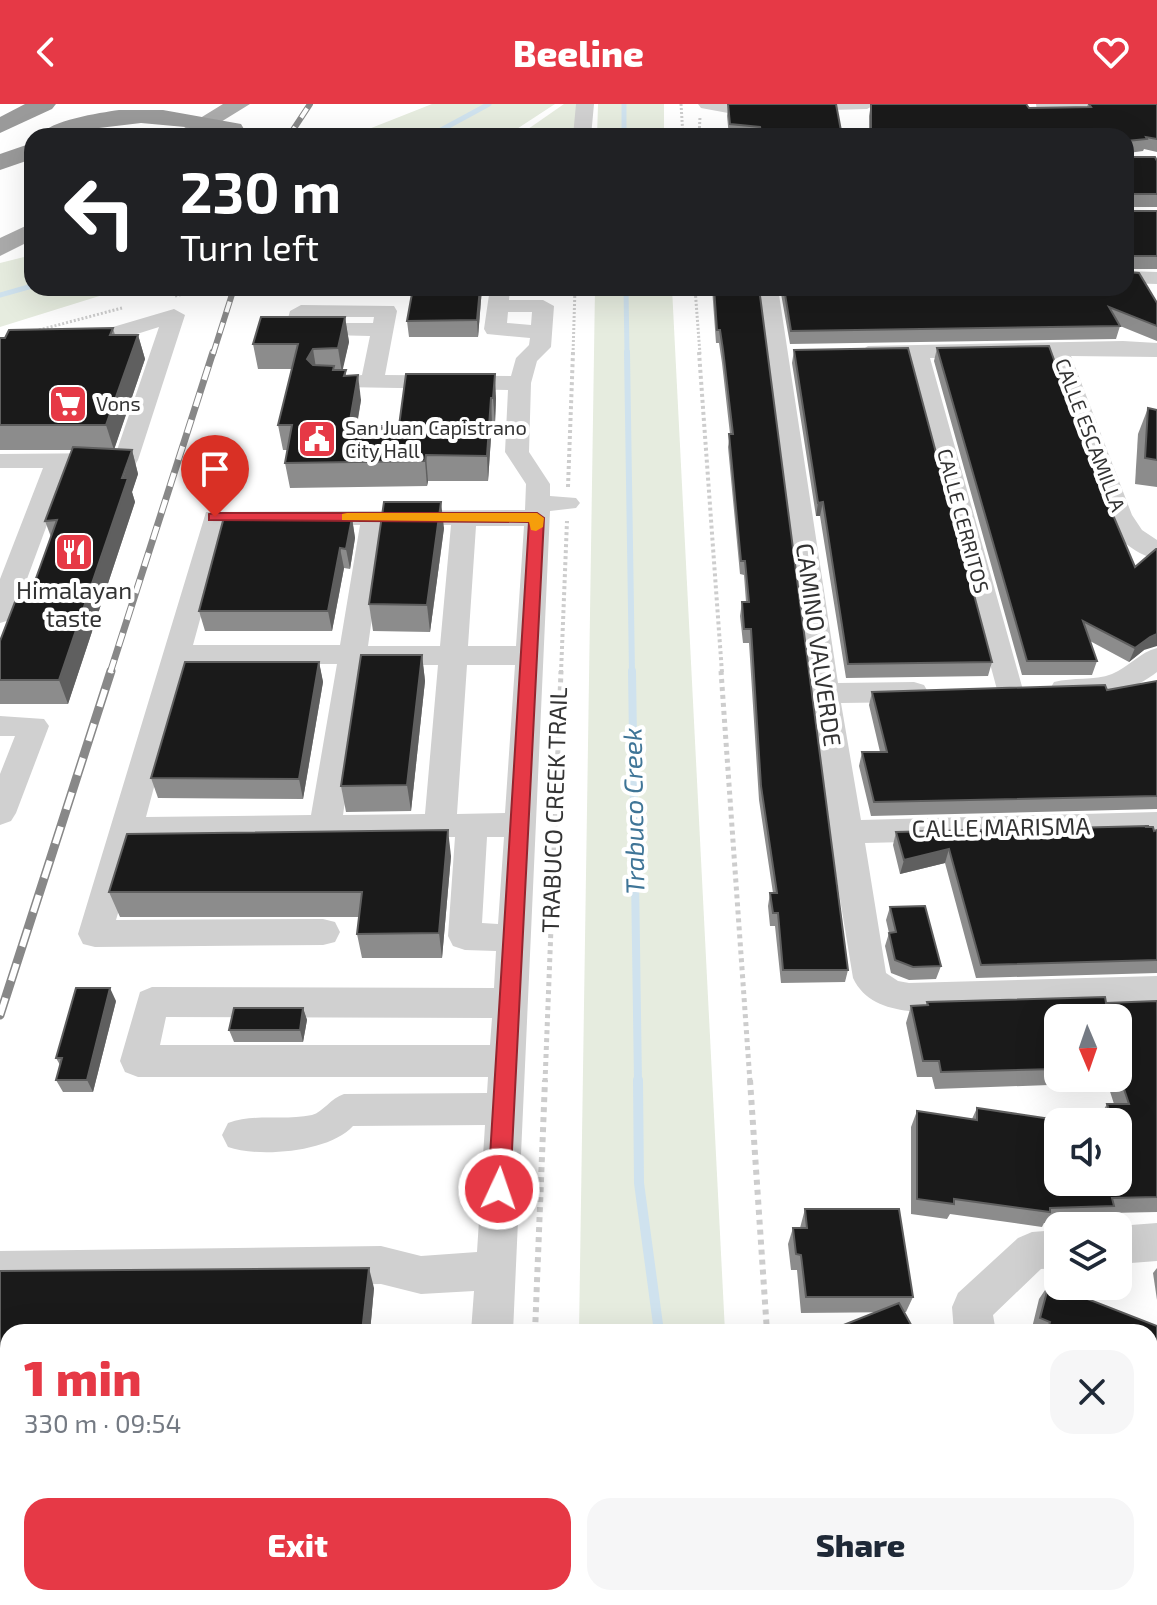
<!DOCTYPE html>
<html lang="en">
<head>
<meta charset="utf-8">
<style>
  :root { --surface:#fff; --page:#f6f6f7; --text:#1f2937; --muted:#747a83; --accent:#e63946 }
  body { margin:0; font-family:"Exo 2",sans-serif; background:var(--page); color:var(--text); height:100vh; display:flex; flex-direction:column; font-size:30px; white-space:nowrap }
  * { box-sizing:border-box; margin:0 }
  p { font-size:26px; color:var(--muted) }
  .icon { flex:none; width:44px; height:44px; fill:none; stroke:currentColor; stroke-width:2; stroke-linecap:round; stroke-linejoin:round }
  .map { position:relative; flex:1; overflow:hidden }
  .side { position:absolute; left:0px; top:1220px; width:1158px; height:282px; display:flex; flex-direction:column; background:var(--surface); border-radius:24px 24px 0 0; box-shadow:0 8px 32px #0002 }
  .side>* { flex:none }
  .guide { position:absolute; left:24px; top:24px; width:1110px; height:168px; border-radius:24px; box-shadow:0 8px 32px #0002; background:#202124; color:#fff; overflow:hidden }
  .needle { width:52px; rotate:178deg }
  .fabs { position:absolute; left:1044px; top:900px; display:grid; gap:16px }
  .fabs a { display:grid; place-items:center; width:88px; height:88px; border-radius:16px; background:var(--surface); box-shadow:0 8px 32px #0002; font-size:40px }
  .pin { position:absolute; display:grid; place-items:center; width:68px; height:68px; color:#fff; margin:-82px -34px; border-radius:50% 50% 50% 0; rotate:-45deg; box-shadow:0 0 8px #0007 }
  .pin .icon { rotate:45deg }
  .me { position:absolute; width:88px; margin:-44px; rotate:3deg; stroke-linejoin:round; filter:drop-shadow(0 0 6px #0008) }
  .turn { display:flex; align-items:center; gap:28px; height:168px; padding:0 24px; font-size:36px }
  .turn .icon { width:104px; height:104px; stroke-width:2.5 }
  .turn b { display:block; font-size:56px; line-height:68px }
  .round { display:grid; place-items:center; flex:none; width:84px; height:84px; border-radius:24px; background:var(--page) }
  .head { display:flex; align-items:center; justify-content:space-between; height:136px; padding:0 24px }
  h1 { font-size:48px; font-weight:800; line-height:60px; color:var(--accent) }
  .action { display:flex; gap:16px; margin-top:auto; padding:16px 24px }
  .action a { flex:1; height:92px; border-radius:24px; background:var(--accent); color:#fff; font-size:32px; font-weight:800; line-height:92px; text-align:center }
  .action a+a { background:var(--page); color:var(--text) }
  header { display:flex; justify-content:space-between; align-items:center; height:104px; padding:0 24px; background:var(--accent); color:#fff; font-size:36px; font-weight:800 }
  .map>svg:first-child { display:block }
</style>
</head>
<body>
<header><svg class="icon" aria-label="back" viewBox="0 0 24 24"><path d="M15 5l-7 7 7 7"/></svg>Beeline<svg class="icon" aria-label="heart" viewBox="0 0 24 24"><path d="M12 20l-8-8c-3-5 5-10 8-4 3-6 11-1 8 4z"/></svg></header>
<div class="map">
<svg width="1157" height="1501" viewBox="0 0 1157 1501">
  <rect width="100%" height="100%" fill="#fff"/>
  <!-- green -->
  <g fill="#e6ecdf">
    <polygon points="432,0 555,0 506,32 351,32"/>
    <polygon points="564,0 587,0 586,32 518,32"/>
    <polygon points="598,0 664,0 664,32 597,32"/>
    <polygon points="32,151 32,184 125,184 0,223 0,159"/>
    <polygon points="595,184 672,184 725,1228 579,1228"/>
    <polygon points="587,1494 747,1494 748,1501 588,1501"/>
  </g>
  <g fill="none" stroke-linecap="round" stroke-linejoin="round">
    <!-- stream-far3 -->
    <g stroke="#cfe2ee" stroke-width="5">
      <polyline points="624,0 624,32"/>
      <polyline points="430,32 489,0"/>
      <polyline points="626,184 627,250"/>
      <polyline points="0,191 32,182"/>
    </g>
    <!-- stream-far2 -->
    <polyline stroke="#cfe2ee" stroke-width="6" points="627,248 632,569"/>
    <!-- stream-far1 -->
    <polyline stroke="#cfe2ee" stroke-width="8" points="632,567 638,978"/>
    <!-- stream -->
    <g stroke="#cfe2ee" stroke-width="10">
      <polyline points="638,976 639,1079 659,1228"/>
      <polyline points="694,1494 695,1501"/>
    </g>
    <!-- path-far3 -->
    <g stroke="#cdcdcd" stroke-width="3" stroke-dasharray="2 2" stroke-linecap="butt">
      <polyline points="681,0 683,32"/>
      <polyline points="699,32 700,13"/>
      <polyline points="695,184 700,250"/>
      <polyline points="175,192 207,184"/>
      <polyline points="39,226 122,204"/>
      <polyline points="573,250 575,184"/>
    </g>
    <!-- path-far2 -->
    <g stroke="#cdcdcd" stroke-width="4" stroke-dasharray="3 3" stroke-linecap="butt">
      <polyline points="699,248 722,569"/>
      <polyline points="568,383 573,248"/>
      <polyline points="561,569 567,417"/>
    </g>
    <!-- path-far1 -->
    <g stroke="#cdcdcd" stroke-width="5" stroke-dasharray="4 4" stroke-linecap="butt">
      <polyline points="721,567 750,978"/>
      <polyline points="545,978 561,567"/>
    </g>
    <!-- path -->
    <g stroke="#cdcdcd" stroke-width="6" stroke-dasharray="5 5" stroke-linecap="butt">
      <polyline points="750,976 767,1228"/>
      <polyline points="535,1228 545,976"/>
      <polyline points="531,1494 531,1501"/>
      <polyline points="790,1494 791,1501"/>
    </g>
    <!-- minor -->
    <g fill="#d0d0d0" fill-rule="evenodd">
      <polygon points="576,0 594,0 591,32 573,32"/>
      <polygon points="698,0 876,0 867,5 728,9 701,4"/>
      <polygon points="1036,0 1157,0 1157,6 1043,8 1037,7"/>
      <polygon points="1126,167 1157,168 1157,180 1126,179"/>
      <path d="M490 184H510L509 196H543L554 202 551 243 537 257 531 279 529 348 550 380V392L576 394 580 399 576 404 550 407 513 1228H471L474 1187 421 1190 381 1180 0 1185V1147L381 1142 421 1152 477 1148 485 1021 353 1022C330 1048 259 1054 228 1043L222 1031 228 1019C255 1009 284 1017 312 1011 323 1008 331 994 344 990L487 989 488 973H138L125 968 120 957 140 888 152 883 494 884 496 847 465 846 453 842 448 832 455 733 139 737 116 816 323 815 335 818 340 828 335 838 323 841 95 843 83 840 78 830 206 408 525 406 526 380 505 348 508 286 343 283 340 278 343 273 362 271 370 232 288 230 285 225 290 207 301 201 394 202 397 207 385 271 511 272 516 254 529 241 530 234 487 230 484 225ZM508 208H532L531 221 507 219ZM310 213H374L373 219H309ZM226 421H360L340 541H193ZM385 421H451L440 542H368ZM476 422H524L516 542H468ZM187 560H337L311 711 146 713ZM365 561H438L425 710 343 711ZM467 561H515L505 709 457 710ZM487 733H504L498 820 482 819ZM166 913 492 914 490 941H160Z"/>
      <path d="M758 184H778L838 579 914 578 924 581 928 588 924 595 914 598 841 599 861 716 1157 708V732L865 739 886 869 898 877 909 879 1157 872V900L909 907C885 904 864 897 853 874L829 728Z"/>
      <polygon points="174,205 185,211 138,356 135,361 126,363 68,364 14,510 10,516 0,519 0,475 43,364 0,364 0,350 116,349 159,223 121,235 110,228 113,223"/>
      <path d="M1123 237 1157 239V253L1071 252 1132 411 1142 426 1157 436V456C1146 453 1133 446 1124 438 1098 412 1063 293 1049 252L930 254 1023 586 1019 593 1009 596 999 593 908 255 868 256 857 249 868 242Z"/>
      <path d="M1157 544V568C1130 589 1088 602 1054 592L1050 585 1054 578C1073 573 1094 577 1112 570 1129 563 1140 548 1157 544Z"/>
      <polygon points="0,612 44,615 49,622 16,709 11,717 0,721 0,670 15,632 0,632"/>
      <polygon points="1157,1119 1157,1157 1118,1160 1118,1122"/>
      <polygon points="1058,1126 1058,1164 1041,1165 993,1211 996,1228 954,1228 952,1203 958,1189 1018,1134 1032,1128"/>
      <rect x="0" y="1335" width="8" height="44"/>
      <rect x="459" y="1494" width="46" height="7"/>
      <polygon points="997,1494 1044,1494 1047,1501 1000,1501"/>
    </g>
    <!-- major -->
    <g fill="#ababab" fill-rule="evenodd">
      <polygon points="223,0 250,0 198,32 171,32"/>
      <polygon points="32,119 32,136 0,152 0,134"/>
    </g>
    <!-- highway -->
    <g fill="#9a9a9a" fill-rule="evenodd">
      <polygon points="25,0 56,0 52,5 0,29 0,13"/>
      <path d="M119 6H163L241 20 244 25 241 30 230 32 185 23 141 19 99 24 73 32H39C50 16 99 9 119 6Z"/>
      <polygon points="32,39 32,55 0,66 0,50"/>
    </g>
    <defs>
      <g id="rail-far2">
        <polyline points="289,32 310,0"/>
        <polyline points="213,250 234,184"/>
      </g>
      <polyline id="rail-far1" points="110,569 213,248"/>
      <polyline id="rail" points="0,911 111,567"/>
    </defs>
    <!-- rail-far2 casing -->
    <use href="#rail-far2" stroke="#888" stroke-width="6"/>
    <!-- rail-far1 casing -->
    <use href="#rail-far1" stroke="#888" stroke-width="7"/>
    <!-- rail casing -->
    <use href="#rail" stroke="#888" stroke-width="9"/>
    <!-- rail-far2 -->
    <use href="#rail-far2" stroke="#fff" stroke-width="4" stroke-dasharray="11" stroke-linecap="butt"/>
    <!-- rail-far1 -->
    <use href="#rail-far1" stroke="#fff" stroke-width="5" stroke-dasharray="14" stroke-linecap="butt"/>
    <!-- rail -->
    <use href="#rail" stroke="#fff" stroke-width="6" stroke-dasharray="18" stroke-linecap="butt"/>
  </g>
  <!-- wall -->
  <g fill="#8c8c8c" fill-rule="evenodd">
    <polygon points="728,0 842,32 729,32 727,12"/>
    <polygon points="871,0 1029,4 1087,3 1088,0 1157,0 1157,48 1144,45 1143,47 1128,49 1128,53 1157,57 1157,103 1128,103 1128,107 1157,107 1157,165 1128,165 1128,168 1157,199 1157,237 1120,222 1116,235 790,240 780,184 1126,184 1126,32 869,32 869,12"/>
    <polygon points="482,184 478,233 409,233 407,217"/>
    <polygon points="712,184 759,184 848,866 845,878 781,879 775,822 770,822 768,802 770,789 773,789 759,696 749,539 743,539 740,512 742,498 746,498 744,471 740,470 728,343 730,330 722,259 719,239 716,239"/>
    <polygon points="345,213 349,238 342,266 346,266 346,272 361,296 357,322 399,322 406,270 496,294 495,319 492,319 488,377 428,377 427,382 290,384 285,359 287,346 283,346 278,321 292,265 258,265 253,240"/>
    <polygon points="113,224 115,231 138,231 145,255 114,345 132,346 138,370 132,388 135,398 68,600 0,600 0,537 35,477 51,433 45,417 72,346 0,346 0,234"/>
    <polygon points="937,244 1144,546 1129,558 1090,537 1097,557 1092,571 1022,571 934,257"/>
    <polygon points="794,246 992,558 988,572 846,574 820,412 816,412 792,259"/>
    <polygon points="1148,304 1157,306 1157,383 1135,380 1138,330"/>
    <polygon points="352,414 355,434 350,465 344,464 332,527 205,527 199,507"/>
    <polygon points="444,424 430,528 373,527 369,500"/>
    <polygon points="422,551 425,577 411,707 346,708 341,682"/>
    <polygon points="319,558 323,578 303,695 158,694 151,674"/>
    <polygon points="1157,577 1157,705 871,712 859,662 862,648 880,648 869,601 872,588 1107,586"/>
    <polygon points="1149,722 1148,723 1154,727 1157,726 1157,869 976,874 945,759 900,770 893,741 896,728"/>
    <polygon points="451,752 442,854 362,854 357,830 359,813 120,813 109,788"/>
    <polygon points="890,803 941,862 936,875 909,876 891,869 885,842 889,829 886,816"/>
    <polygon points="116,897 93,988 63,988 56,976 60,961 56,954"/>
    <path d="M1157 897V1108L1109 1109 1104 1117 1044 1119 1042 1123 950 1110 947 1115 911 1110V1023L917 1007 972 1015 977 1004 1044 1014 1100 1012 1107 1000H1114L1106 975 1051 977 1049 981 935 985 932 973H917L906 919 911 902 926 901 927 898 1106 899ZM1058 914H1118V974H1058Z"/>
    <polygon points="303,904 307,916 303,938 234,938 229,926"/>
    <polygon points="805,1105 913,1193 906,1208 801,1209 797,1166 791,1166 788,1140 793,1124 800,1124"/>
    <polygon points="1157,1164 1157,1196 1153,1169"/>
    <polygon points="0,1167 374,1184 370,1228 8,1228 8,1298 0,1298"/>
    <polygon points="1049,1180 1157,1222 1157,1366 1150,1372 1156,1371 1153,1386 1157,1394 1157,1501 1075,1501 1072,1494 1150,1494 1150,1228 1031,1228 1039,1195"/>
  </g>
  <!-- shaded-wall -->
  <g fill="#5f5f5f">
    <polygon points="480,184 482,184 478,233 477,216"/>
    <polygon points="345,213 349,238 342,269 338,244"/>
    <polygon points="138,231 145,255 114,346 106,321"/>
    <polygon points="313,245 317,270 307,255"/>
    <polygon points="495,270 496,294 495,319 493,294"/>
    <polygon points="358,271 361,296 352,347 349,322"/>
    <polygon points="491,294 492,319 488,377 487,352"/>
    <polygon points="132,346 138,370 132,388 135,398 68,600 59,576"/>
    <polygon points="426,351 428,377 427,382 425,357"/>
    <polygon points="441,398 444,424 430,528 427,501"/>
    <polygon points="823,398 820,412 816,412 818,399"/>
    <polygon points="352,414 355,434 350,465 346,445"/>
    <polygon points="340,444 344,464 332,527 328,507"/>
    <polygon points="1157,530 1157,542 1144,546 1129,558 1135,544 1150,533"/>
    <polygon points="422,551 425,577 411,707 407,681"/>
    <polygon points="319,558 323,578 303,695 299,675"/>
    <polygon points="448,726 451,752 442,854 439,829"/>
    <polygon points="949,745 945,759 900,770 904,756"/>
    <polygon points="110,884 116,897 93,988 87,976"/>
    <polygon points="303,904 307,916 303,938 300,926"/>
    <polygon points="369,1164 374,1184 370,1228 362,1228"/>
    <polygon points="83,1494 101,1494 100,1501 82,1501"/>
  </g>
  <!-- building -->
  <g fill="#1a1a1a" stroke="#5f5f5f" stroke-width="2" fill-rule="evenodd">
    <polygon points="728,0 836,0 842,32 762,32 760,23 730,20"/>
    <polygon points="871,0 1026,0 1029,4 1091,3 1089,0 1157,0 1157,35 1146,33 1147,35 1127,37 1128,53 1155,53 1157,57 1157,90 1128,90 1128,107 1157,107 1157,152 1128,152 1128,168 1139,169 1157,199 1157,222 1109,203 1120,222 791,227 784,184 1126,184 1126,32 871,32"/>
    <polygon points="413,184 480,184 477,216 407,217"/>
    <polygon points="714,184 759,184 848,866 783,866 778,809 773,809 770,789 777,789 761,682 751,525 744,525 742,498 749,498 745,457 741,457 729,330 733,330 723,246 720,226 717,226"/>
    <polygon points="261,213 345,213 338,244 313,245 307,255 313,261 334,262 333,266 346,266 344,272 358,271 349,322 399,322 406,270 495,270 493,294 491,294 487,352 426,351 425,357 285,359 292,321 278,321 298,240 253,240"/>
    <polygon points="113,224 110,231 138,231 106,321 0,321 0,234 5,234 9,226"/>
    <polygon points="1049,242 1094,366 1135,463 1156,445 1157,445 1157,530 1150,533 1135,544 1083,517 1097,557 1027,557 937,244"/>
    <polygon points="908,244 992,558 848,560 823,398 818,399 794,246"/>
    <polygon points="1148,304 1157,306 1157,356 1145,354"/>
    <polygon points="73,343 132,346 122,374 128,374 59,576 0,576 0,537 23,477 35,477 57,416 45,417"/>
    <polygon points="384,398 441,398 427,501 369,500"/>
    <polygon points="224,413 352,414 346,445 340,444 328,507 199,507"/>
    <polygon points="361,551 422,551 407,681 341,682"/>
    <polygon points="185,558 319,558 299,675 151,674"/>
    <polygon points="1157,577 1157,692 874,698 862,648 887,648 872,588 1105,581 1107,586"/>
    <polygon points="1149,722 1145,723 1153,723 1154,727 1157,726 1157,856 981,861 949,745 904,756 896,728"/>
    <polygon points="448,726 439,829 357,830 362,788 109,788 127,730"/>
    <polygon points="925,802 941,862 913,863 895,856 889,829 896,828 890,803"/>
    <polygon points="76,884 110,884 87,976 56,976 62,954 56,954"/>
    <path d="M1105 893 1106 899 1157 897V1093L1112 1094 1114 1102 1050 1104V1108L954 1095V1100L917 1095V1007L977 1016V1004L1044 1014 1111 1012 1107 1000H1129L1118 967V914H1058V961H1056L1057 965 941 968 939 957H923L911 902 928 901 927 898ZM1058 1018H1118V1078H1058Z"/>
    <polygon points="234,904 303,904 300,926 229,926"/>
    <polygon points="805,1105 899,1105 913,1193 806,1193 801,1151 796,1150 793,1124 807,1124"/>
    <polygon points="369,1164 362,1228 8,1228 8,1280 0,1280 0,1167"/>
    <polygon points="1049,1180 1157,1222 1157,1366 1150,1364 1150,1228 1047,1228 1050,1218 1040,1214"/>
    <polygon points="899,1199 915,1228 826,1228"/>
    <polygon points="1156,1371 1153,1386 1157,1394 1157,1501 1092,1501 1089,1494 1150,1494 1150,1372"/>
    <polygon points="0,1405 8,1405 8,1494 83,1494 82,1501 0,1501"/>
    <polygon points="924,1494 991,1494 995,1501 912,1501"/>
  </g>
  <!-- route -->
  <polygon fill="#e63946" stroke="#96252e" stroke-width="2" points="215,409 537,409 544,414 510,1085 506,1093 499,1096 491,1093 488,1085 529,418 209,416 209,410"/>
  <!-- slow -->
  <polygon fill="#f59e0b" points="347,409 537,409 544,414 543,423 536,427 531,426 529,418 342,416 342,410"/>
  <!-- icons -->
  <defs>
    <symbol id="supermarket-square" viewBox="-11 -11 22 22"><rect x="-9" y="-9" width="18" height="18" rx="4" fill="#e63946" stroke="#fff"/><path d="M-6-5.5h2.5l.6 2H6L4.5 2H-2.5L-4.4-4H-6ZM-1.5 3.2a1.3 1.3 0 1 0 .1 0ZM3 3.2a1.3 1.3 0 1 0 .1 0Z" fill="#fff"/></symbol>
    <symbol id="civic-square" viewBox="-11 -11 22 22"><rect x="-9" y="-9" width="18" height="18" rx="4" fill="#e63946" stroke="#fff"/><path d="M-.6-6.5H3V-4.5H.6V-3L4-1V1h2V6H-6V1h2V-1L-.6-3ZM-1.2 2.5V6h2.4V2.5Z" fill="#fff"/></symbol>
    <symbol id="restaurant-square" viewBox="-11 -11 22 22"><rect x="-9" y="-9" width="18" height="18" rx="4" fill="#e63946" stroke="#fff"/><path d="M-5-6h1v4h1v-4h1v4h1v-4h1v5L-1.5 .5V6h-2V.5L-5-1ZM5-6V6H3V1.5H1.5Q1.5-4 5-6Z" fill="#fff"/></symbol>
  </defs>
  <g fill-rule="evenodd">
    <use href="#supermarket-square" x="46" y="278" width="44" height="44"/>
    <use href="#civic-square" x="295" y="313" width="44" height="44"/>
    <use href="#restaurant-square" x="52" y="426" width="44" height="44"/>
  </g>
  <g text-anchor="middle" stroke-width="8" stroke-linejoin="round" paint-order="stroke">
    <!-- far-poi labels -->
    <g font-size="20" fill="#333" stroke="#fff" text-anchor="start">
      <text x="96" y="307">Vons</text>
      <text x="345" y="331">San Juan Capistrano<tspan x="345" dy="23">City Hall</tspan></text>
    </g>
    <!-- far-street labels -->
    <g font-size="20" fill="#333" stroke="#fff">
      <text transform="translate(1090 331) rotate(69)" y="7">CALLE ESCAMILLA</text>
      <text transform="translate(963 417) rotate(75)" y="7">CALLE CERRITOS</text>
    </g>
    <!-- poi labels -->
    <g font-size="24" fill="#333" stroke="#fff">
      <text x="74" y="495">Himalayan<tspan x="74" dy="28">taste</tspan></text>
    </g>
    <!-- street labels -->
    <g font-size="24" fill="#333" stroke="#fff">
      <text transform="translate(818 541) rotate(82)" y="8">CAMINO VALVERDE</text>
      <text transform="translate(555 706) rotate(-88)" y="8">TRABUCO CREEK TRAIL</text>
      <text transform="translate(1001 724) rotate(-1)" y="8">CALLE MARISMA</text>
    </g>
    <!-- water labels -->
    <g font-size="26" font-style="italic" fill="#3f7597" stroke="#fff">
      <text transform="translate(634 707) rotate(-91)" y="9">Trabuco Creek</text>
    </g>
  </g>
</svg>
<div class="fabs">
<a><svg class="needle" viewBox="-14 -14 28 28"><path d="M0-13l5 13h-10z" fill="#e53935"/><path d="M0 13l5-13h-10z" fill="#747a83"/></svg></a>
<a><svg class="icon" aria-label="sound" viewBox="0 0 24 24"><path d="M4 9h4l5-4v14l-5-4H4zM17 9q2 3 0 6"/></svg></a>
<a><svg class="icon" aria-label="layers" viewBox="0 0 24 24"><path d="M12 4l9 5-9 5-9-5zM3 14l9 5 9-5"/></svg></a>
</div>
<div class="pin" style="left:215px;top:413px;background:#d93025"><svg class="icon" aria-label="arrive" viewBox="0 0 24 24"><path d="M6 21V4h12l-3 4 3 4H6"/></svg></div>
<svg class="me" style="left:499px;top:1085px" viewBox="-20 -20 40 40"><circle r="17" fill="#e63946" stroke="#fff" stroke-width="3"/><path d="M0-11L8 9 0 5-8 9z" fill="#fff"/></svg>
<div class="guide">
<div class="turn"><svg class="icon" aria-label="left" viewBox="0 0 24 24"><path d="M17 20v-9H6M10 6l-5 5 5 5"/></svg><div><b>230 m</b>Turn left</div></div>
</div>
<section class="side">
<div class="head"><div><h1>1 min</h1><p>330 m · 09:54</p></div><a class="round"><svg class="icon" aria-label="close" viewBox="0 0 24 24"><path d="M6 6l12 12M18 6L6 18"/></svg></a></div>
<div class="action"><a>Exit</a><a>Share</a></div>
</section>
</div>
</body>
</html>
